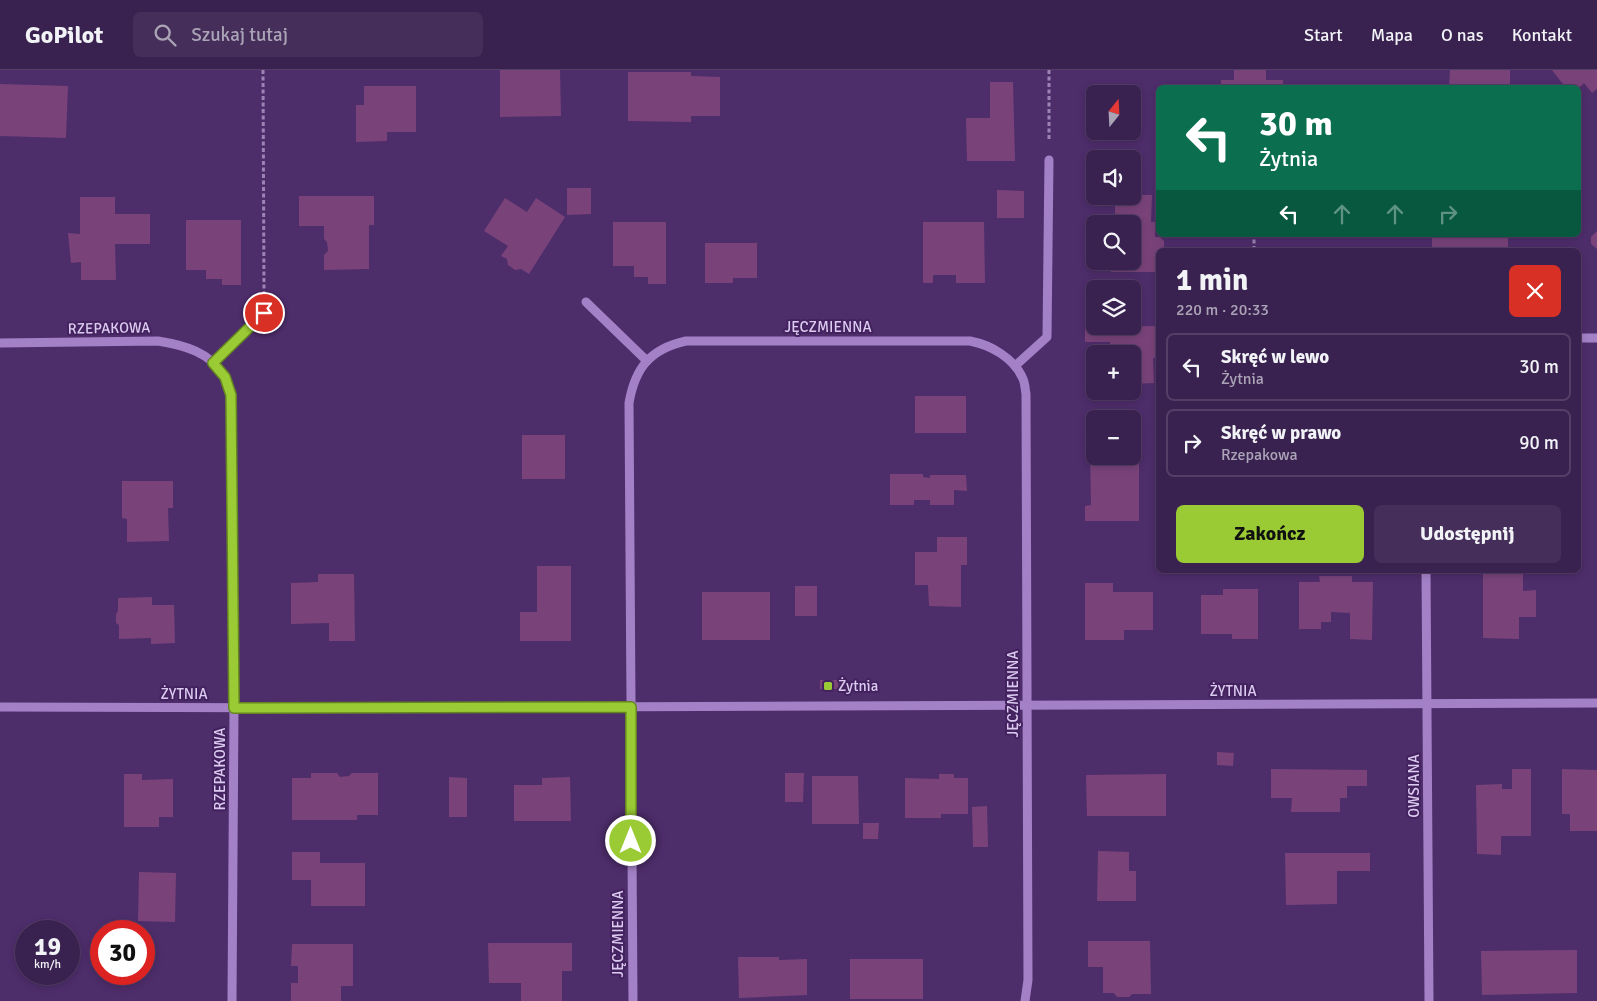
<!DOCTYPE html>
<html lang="pl">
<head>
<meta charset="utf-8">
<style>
  :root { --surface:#3a2250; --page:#452f5a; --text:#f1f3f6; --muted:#aba4b7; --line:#543f67; --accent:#9acb34 }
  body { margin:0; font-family:Signika,sans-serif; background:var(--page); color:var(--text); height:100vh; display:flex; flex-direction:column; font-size:19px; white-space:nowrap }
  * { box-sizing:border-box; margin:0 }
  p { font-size:16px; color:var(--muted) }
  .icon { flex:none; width:28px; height:28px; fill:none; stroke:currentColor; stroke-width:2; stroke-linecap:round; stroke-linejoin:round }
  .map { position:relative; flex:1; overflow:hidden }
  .panel { position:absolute; left:1156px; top:178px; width:425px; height:325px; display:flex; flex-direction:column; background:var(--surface); border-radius:8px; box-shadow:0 2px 8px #0003,0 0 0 1px var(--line) }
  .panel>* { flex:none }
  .banner { position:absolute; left:1156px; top:15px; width:425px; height:152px; border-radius:8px; box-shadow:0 2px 8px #0003,0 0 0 1px var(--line); background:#0b6e4f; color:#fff; overflow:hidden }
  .needle { width:32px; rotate:18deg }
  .tools { position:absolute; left:1086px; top:15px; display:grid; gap:10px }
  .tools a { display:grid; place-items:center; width:55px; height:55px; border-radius:8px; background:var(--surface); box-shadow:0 2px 8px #0003,0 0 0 1px var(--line); font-size:25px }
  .speed { position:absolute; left:15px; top:850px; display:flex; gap:10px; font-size:25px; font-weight:700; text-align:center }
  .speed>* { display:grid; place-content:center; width:65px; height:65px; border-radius:50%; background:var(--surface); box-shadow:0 2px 8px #0003,0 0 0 1px var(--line); line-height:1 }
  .speed small { font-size:12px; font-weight:400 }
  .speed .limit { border:8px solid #d22; background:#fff; color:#111 }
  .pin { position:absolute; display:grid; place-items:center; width:42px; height:42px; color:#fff; margin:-21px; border:2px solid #fff; border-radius:50%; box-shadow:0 1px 5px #0007 }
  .me { position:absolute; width:55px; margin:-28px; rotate:0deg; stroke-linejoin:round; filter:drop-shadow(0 0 4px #0008) }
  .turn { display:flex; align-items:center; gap:18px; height:105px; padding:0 20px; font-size:22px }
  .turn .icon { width:65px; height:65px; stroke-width:2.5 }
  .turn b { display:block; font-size:35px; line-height:42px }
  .lanes { display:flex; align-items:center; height:48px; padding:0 20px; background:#0003; justify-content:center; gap:25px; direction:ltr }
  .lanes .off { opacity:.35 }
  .round { display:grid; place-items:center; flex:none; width:52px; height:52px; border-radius:8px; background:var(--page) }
  .overview { display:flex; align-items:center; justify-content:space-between; height:85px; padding:0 20px }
  h1 { font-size:30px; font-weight:800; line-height:38px }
  .primary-button { display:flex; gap:10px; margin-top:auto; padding:10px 20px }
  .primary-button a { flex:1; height:58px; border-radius:8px; background:var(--accent); color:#111; font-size:20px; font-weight:800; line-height:58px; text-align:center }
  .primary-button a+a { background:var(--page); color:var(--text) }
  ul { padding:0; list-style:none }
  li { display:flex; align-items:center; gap:15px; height:68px; margin:0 10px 8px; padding:0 10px; border:2px solid var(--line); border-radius:8px }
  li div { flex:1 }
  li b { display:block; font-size:19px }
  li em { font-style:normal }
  header { display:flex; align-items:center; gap:30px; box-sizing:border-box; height:70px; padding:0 25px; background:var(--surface); border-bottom:1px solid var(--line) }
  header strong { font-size:24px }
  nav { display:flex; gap:28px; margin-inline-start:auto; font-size:18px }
  .search { width:350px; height:45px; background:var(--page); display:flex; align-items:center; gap:12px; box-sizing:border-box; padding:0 18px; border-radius:8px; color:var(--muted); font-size:19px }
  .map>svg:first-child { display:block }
</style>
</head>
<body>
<header>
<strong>GoPilot</strong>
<div class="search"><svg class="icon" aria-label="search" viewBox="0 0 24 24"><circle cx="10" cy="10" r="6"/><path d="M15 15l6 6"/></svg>Szukaj tutaj</div>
<nav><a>Start</a><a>Mapa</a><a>O nas</a><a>Kontakt</a></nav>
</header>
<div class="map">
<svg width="1597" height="931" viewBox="0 0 1597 931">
  <rect width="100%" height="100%" fill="#4e2d6b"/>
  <!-- building -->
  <g fill="#79437a">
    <polygon points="500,0 560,0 561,46 500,47"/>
    <polygon points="1234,0 1266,0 1266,10 1283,10 1283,18 1221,18 1221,10 1234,10"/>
    <polygon points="1450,0 1510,0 1510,18 1449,18"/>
    <polygon points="1552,0 1597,0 1597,19 1592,23 1584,13 1579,18 1566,18"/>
    <polygon points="628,2 691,2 691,6 720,7 720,46 691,46 691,52 628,51"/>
    <polygon points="990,12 1013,12 1015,91 967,91 966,48 990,48"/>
    <polygon points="0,14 68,16 66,68 0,66"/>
    <polygon points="364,16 416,16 416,62 387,62 387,71 356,72 356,35 364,35"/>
    <polygon points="567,118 591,118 591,144 567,145"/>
    <polygon points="997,120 1024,121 1024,148 997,148"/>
    <polygon points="1132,125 1152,125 1151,152 1155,152 1155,167 1160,167 1164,171 1164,180 1159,180 1159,187 1156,187 1156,202 1111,202 1111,191 1132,191 1132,154 1115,154 1115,126 1132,126"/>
    <polygon points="299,126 374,126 374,155 369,155 369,199 324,200 324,185 328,181 327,172 324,169 324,156 299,156"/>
    <polygon points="80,127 115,127 115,144 150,144 150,174 115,174 116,210 81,210 81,192 71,193 68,163 80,164"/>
    <polygon points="505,128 527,142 536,128 565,147 529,204 521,199 515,200 508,195 507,189 501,186 508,176 484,161"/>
    <polygon points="186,150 241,150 241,215 222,215 222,209 206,209 206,200 186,200"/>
    <polygon points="613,152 666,152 666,214 648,214 648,207 634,207 634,196 613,196"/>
    <polygon points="923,152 984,152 985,213 956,213 956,205 933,205 933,213 923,213"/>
    <polygon points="1597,161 1597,179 1591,174 1591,167"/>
    <rect x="1432" y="165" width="76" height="15"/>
    <polygon points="705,173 757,173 757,208 733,208 733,213 705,213"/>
    <polygon points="1159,256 1159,288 1153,288 1154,313 1132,314 1132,284 1110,284 1110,272 1085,272 1085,257"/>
    <rect x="915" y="326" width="51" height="37"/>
    <rect x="522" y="365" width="43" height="44"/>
    <polygon points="1085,365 1095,365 1095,386 1132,386 1132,365 1139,365 1139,451 1085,451 1085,436 1091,435 1090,381 1085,381"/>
    <polygon points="1155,381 1159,381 1159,437 1156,436"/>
    <polygon points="890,404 923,404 923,407 930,408 930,405 966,405 967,421 954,420 954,435 930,435 930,430 914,430 914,435 890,435"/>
    <polygon points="122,411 173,411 173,438 168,438 169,471 127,472 127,449 122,448"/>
    <polygon points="937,467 967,467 967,495 961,495 961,537 929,536 928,515 915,515 915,482 937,482"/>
    <polygon points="537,496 571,496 571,571 520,571 520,542 537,542"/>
    <polygon points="1483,502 1523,502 1523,521 1536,520 1536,547 1519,547 1519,569 1483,568"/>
    <polygon points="318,504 354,504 355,571 329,571 329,553 291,554 291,513 318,512"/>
    <polygon points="1319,506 1352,506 1352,512 1373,512 1372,570 1350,569 1350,543 1331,542 1331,552 1321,552 1321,559 1299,559 1299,512 1320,512"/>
    <polygon points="1085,513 1113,513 1113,522 1153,522 1153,560 1124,560 1124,570 1085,570"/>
    <rect x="795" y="516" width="22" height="30"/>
    <polygon points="1223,519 1258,519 1258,569 1232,569 1232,564 1201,564 1201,525 1223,525"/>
    <rect x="702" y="522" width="68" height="48"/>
    <polygon points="152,527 152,535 174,535 175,573 151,574 151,568 119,569 119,555 116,553 116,544 118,541 118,528"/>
    <rect x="820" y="610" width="18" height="9"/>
    <polygon points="1217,682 1234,683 1233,696 1217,695"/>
    <polygon points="1271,699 1367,700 1367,716 1347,716 1347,728 1340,728 1340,742 1291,742 1292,728 1271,728"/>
    <polygon points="1512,699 1531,699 1531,766 1501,766 1501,785 1477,784 1476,715 1502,714 1502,719 1512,719"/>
    <polygon points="1562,699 1597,700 1597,761 1570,761 1570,744 1562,744"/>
    <polygon points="311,703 337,703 340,707 349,706 352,703 378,703 378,745 357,745 357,750 292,750 292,708 311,708"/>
    <polygon points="785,703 804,703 803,732 785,732"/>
    <polygon points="124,704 142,704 142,710 173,709 173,747 159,747 159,757 124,757"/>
    <polygon points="939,704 954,704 954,708 968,708 968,744 941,744 941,748 905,748 905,708 939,709"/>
    <polygon points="1166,704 1166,746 1087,746 1086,705"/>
    <polygon points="812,706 858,706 859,754 812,754"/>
    <polygon points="449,707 467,708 467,747 449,747"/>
    <polygon points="570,707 571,751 514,751 514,715 542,715 542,708"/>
    <polygon points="987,736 988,777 973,777 972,737"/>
    <polygon points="863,753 879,753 878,769 863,769"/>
    <polygon points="1098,781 1129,782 1129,801 1136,801 1136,831 1097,831"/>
    <polygon points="292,782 320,782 320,793 365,793 365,836 311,836 311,810 292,810"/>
    <polygon points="1285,783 1370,783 1370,801 1337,801 1337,834 1286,835"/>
    <polygon points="139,802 176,803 175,852 138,851"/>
    <polygon points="1088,871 1150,871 1151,924 1132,924 1129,927 1117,927 1114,923 1103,923 1103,897 1088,897"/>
    <polygon points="488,873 572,873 572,901 562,901 562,931 521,931 521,913 489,913"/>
    <polygon points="292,874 353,874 353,916 341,916 341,931 291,931 291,913 298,913 298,896 291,896"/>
    <polygon points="1577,880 1577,923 1482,925 1481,881"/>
    <polygon points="738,887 779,887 779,890 807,889 807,925 739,928"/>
    <rect x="850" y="889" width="73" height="40"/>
  </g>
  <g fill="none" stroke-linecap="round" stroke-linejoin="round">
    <!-- path -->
    <g stroke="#9c83b4" stroke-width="3" stroke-dasharray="4 2.5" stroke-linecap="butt">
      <polyline points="263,0 264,224"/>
      <polyline points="1049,0 1049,71"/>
      <polyline points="1254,180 1254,169"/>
    </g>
    <!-- minor -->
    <g stroke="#a481c7" stroke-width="9">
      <polyline points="586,232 647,291"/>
      <polyline points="1579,268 1597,268"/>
      <path d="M0 273 158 271C183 275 211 282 225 307 228 312 229 319 231 325L234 638 232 931"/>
      <polyline points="213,293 264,243"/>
      <polyline points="1015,296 1047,267 1049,90"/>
      <polyline points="1426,500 1429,931"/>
      <polyline points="0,637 304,638 1597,633"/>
      <path d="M633 931 629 333C635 298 650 279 686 271H970C991 275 1014 288 1023 309 1025 313 1025 319 1026 324L1028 910 1025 931"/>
    </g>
  </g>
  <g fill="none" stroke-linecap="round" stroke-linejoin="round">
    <defs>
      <polyline id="route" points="264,243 213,293 225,307 231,325 234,638 631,637 631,771"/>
    </defs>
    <!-- route casing -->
    <use href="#route" stroke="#648422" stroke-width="12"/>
    <!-- route -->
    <use href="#route" stroke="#9acb34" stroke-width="9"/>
  </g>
  <!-- markers -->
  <rect fill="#9acb34" stroke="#43225f" stroke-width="2" x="823" y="611" width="10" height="10" rx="2.5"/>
  <g text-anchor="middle" stroke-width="4" stroke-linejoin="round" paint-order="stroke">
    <!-- street labels -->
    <g font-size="15" fill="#dccbf0" stroke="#43225f">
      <text x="828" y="262">JĘCZMIENNA</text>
      <text transform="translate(109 258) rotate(-1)" y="5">RZEPAKOWA</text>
      <text x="1233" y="626">ŻYTNIA</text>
      <text x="184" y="629">ŻYTNIA</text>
      <text transform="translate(1013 624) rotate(-90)" y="5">JĘCZMIENNA</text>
      <text transform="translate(220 699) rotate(-90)" y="5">RZEPAKOWA</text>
      <text transform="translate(1414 716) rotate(-90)" y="5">OWSIANA</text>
      <text transform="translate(618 864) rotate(-90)" y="5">JĘCZMIENNA</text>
    </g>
    <!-- poi labels -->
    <g font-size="15" fill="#dccbf0" stroke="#43225f" text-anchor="start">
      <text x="838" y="621">Żytnia</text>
    </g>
  </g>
</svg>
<div class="tools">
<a><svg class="needle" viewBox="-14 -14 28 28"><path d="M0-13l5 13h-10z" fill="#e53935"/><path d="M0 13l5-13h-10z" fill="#aba4b7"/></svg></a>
<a><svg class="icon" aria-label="sound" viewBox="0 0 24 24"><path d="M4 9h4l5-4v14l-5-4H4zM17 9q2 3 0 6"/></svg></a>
<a><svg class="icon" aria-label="search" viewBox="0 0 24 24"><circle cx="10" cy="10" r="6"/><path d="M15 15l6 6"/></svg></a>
<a><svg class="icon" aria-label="layers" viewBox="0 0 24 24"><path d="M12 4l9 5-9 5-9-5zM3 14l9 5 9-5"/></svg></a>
<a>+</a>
<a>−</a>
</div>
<div class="speed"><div>19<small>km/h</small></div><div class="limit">30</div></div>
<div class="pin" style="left:264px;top:243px;background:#d93025"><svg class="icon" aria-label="arrive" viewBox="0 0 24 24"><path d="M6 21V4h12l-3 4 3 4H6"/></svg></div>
<svg class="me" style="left:631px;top:771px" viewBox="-20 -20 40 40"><circle r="17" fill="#9acb34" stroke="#fff" stroke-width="3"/><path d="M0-11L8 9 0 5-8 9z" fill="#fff"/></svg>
<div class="banner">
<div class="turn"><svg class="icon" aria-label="left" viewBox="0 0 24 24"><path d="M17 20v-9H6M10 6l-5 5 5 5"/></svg><div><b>30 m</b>Żytnia</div></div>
<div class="lanes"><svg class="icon" aria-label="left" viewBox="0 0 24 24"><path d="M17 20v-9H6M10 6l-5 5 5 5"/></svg><svg class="icon off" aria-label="ahead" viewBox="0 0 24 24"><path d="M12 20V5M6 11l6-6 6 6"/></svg><svg class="icon off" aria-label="ahead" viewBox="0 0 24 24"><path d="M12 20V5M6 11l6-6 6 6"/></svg><svg class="icon off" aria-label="right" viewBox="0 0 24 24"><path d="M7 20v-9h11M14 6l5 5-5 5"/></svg></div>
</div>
<section class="panel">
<div class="overview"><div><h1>1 min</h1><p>220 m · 20:33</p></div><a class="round" style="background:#d93025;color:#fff"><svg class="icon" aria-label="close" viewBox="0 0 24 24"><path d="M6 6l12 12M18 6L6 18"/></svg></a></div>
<ul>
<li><svg class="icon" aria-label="left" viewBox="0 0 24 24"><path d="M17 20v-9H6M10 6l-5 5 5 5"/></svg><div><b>Skręć w lewo</b><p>Żytnia</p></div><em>30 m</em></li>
<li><svg class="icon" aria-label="right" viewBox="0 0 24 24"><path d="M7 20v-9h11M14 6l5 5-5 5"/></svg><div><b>Skręć w prawo</b><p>Rzepakowa</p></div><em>90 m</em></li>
</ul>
<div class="primary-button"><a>Zakończ</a><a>Udostępnij</a></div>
</section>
</div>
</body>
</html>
